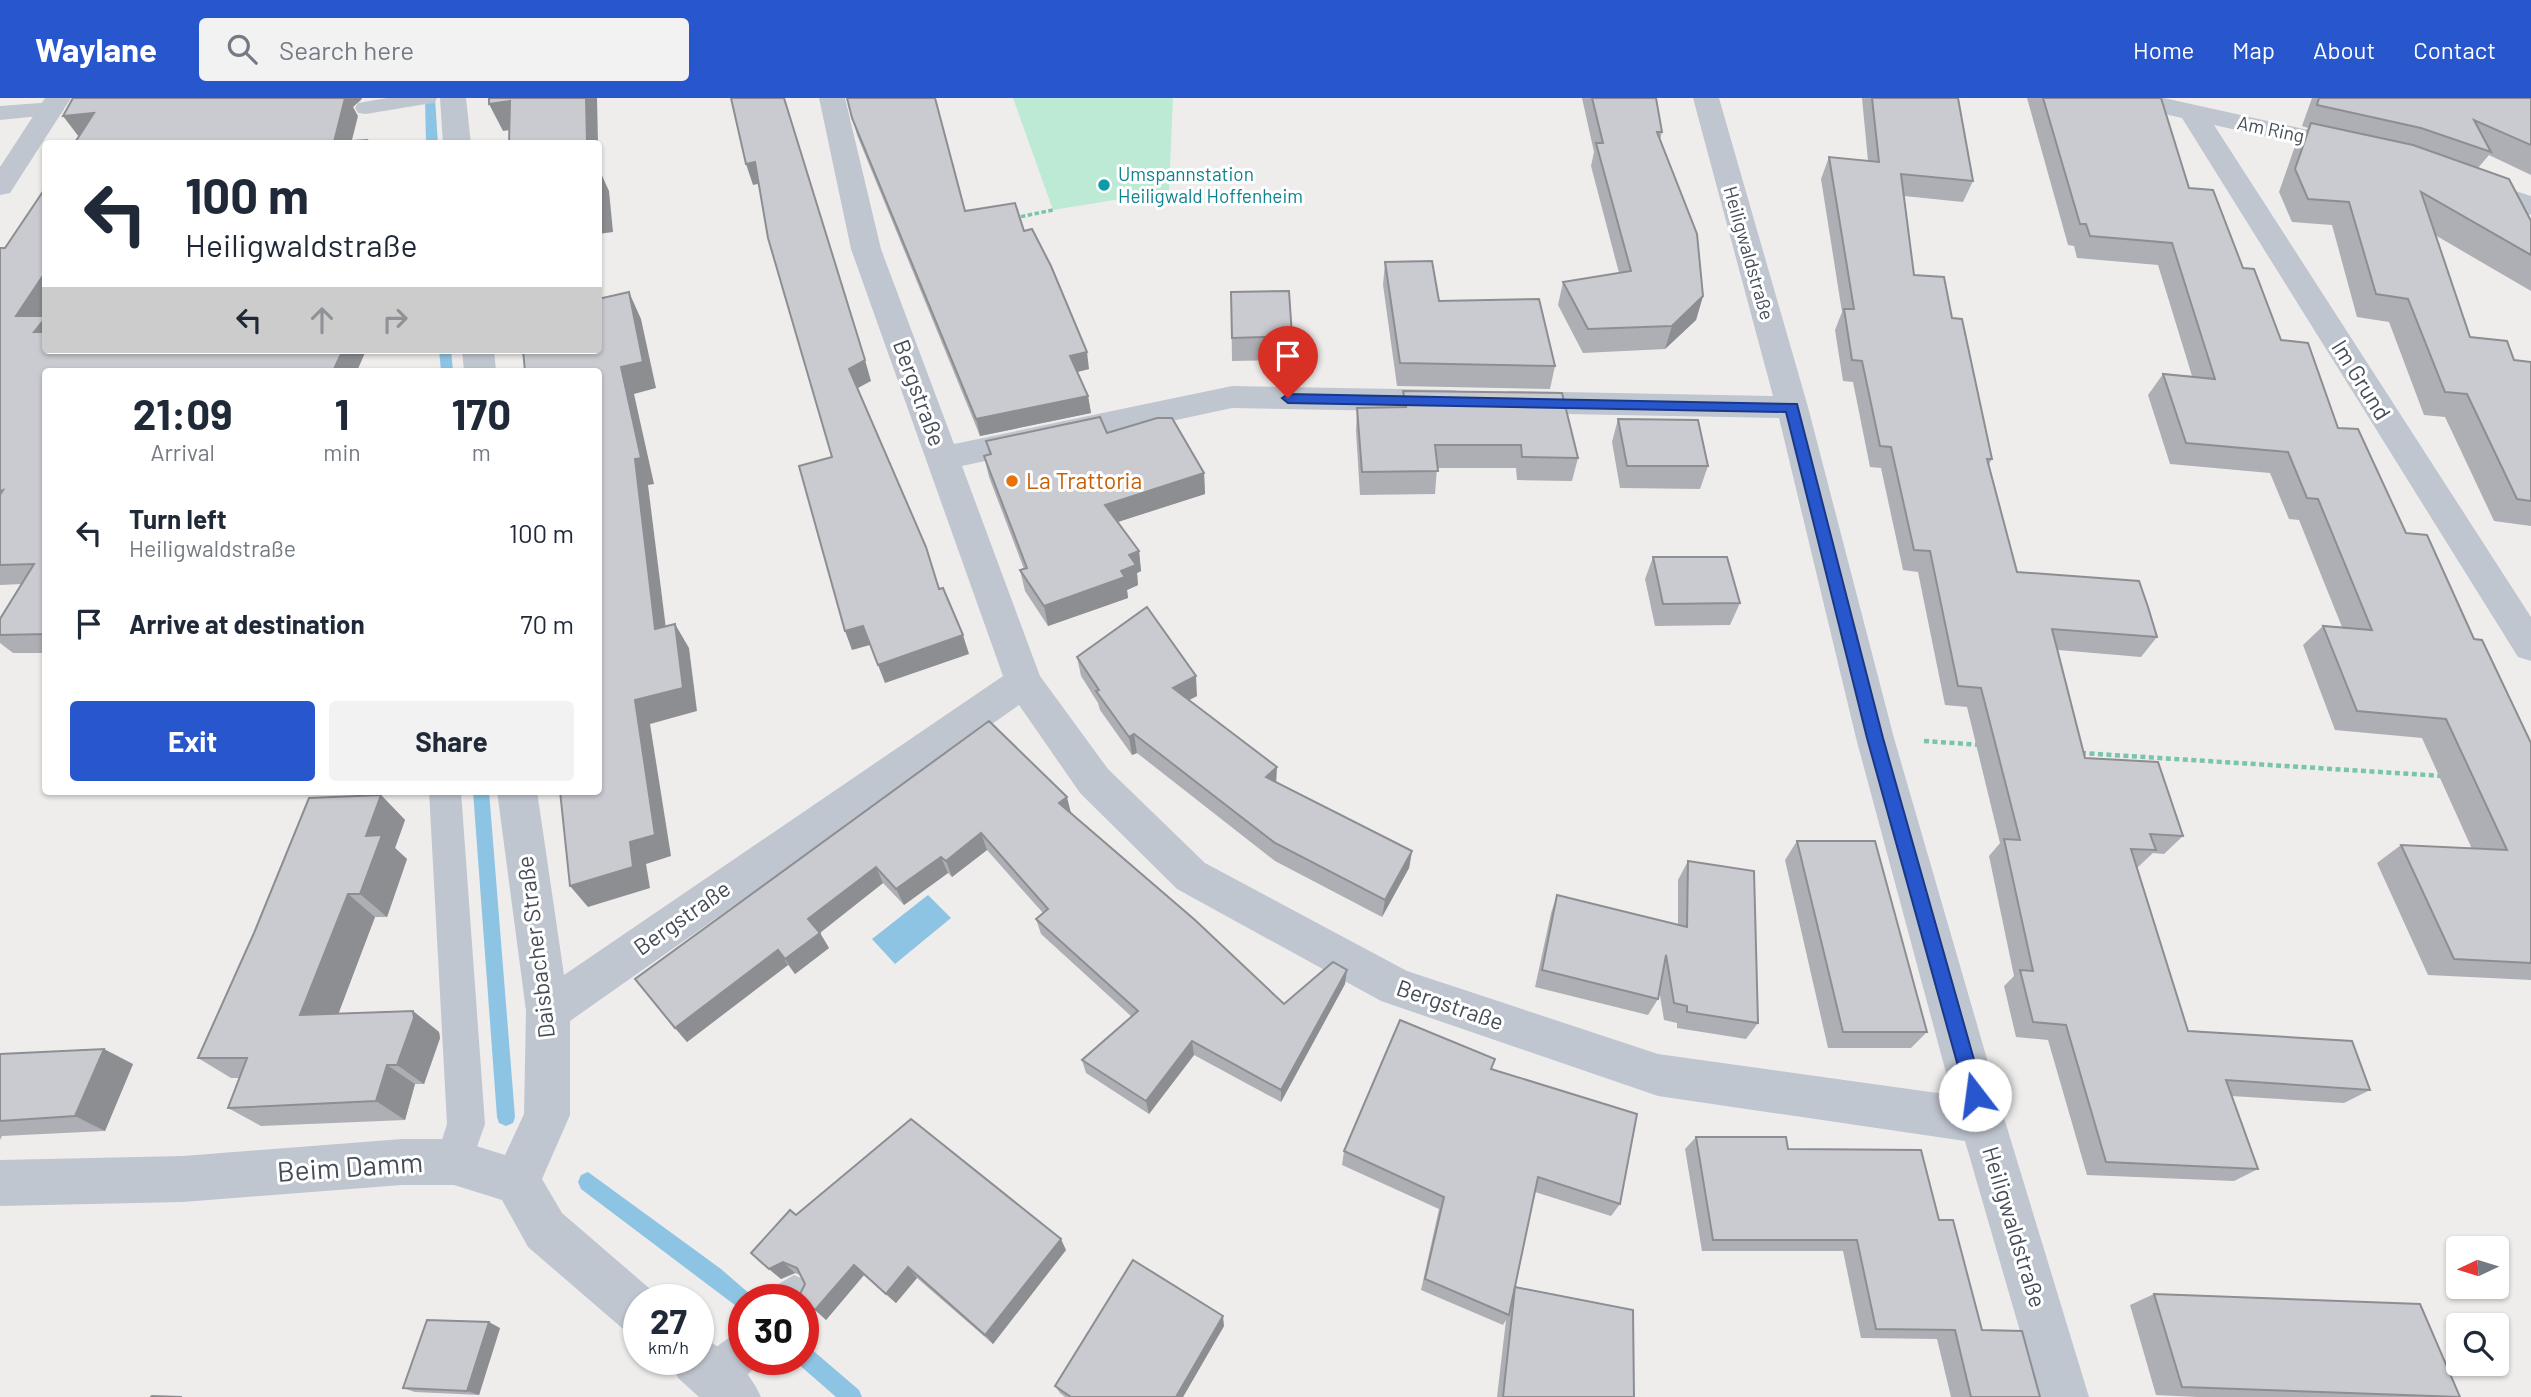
<!DOCTYPE html>
<html lang="en">
<head>
<meta charset="utf-8">
<style>
  :root { --surface:#fff; --page:#f2f2f3; --text:#1f2937; --muted:#747a83; --accent:#2756cd }
  body { margin:0; font-family:Barlow,sans-serif; background:var(--page); color:var(--text); height:100vh; display:flex; flex-direction:column; font-size:26px; white-space:nowrap }
  * { box-sizing:border-box; margin:0 }
  p { font-size:23px; color:var(--muted) }
  .icon { flex:none; width:38px; height:38px; fill:none; stroke:currentColor; stroke-width:2; stroke-linecap:round; stroke-linejoin:round }
  .map { position:relative; flex:1; overflow:hidden }
  .sheet { position:absolute; left:42px; top:270px; width:560px; height:427px; display:flex; flex-direction:column; background:var(--surface); border-radius:7px; box-shadow:0 2px 5px #0004 }
  .sheet>* { flex:none }
  .guide { position:absolute; left:42px; top:42px; width:560px; height:214px; border-radius:7px; box-shadow:0 2px 5px #0004; background:#fff; color:var(--text); overflow:hidden }
  .needle { width:46px; rotate:266deg }
  .tools { position:absolute; left:2446px; top:1138px; display:grid; gap:14px }
  .tools a { display:grid; place-items:center; width:63px; height:63px; border-radius:7px; background:var(--surface); box-shadow:0 2px 5px #0004; font-size:35px }
  .speed { position:absolute; left:623px; top:1186px; display:flex; gap:14px; font-size:35px; font-weight:700; text-align:center }
  .speed>* { display:grid; place-content:center; width:91px; height:91px; border-radius:50%; background:var(--surface); box-shadow:0 2px 5px #0004; line-height:1 }
  .speed small { font-size:18px; font-weight:400 }
  .speed .limit { border:10px solid #d22; background:#fff; color:#111 }
  .pin { position:absolute; display:grid; place-items:center; width:60px; height:60px; color:#fff; margin:-72px -30px; border-radius:50% 50% 50% 0; rotate:-45deg; box-shadow:0 0 7px #0007 }
  .pin .icon { rotate:45deg }
  .me { position:absolute; width:77px; margin:-38px; rotate:345deg; stroke-linejoin:round; filter:drop-shadow(0 0 5px #0008) }
  .turn { display:flex; align-items:center; gap:24px; height:147px; padding:0 28px; font-size:32px }
  .turn .icon { width:91px; height:91px; stroke-width:2.5 }
  .turn b { display:block; font-size:49px; line-height:60px }
  .lanes { display:flex; align-items:center; height:66px; padding:0 28px; background:#0003; justify-content:center; gap:35px; direction:ltr }
  .lanes .off { opacity:.35 }
  .eta { display:flex; justify-content:space-evenly; align-items:center; height:119px; text-align:center }
  .eta b { font-size:42px; font-weight:700; line-height:49px }
  .cta { display:flex; gap:14px; margin-top:auto; padding:14px 28px }
  .cta a { flex:1; height:80px; border-radius:7px; background:var(--accent); color:#fff; font-size:28px; font-weight:700; line-height:80px; text-align:center }
  .cta a+a { background:var(--page); color:var(--text) }
  ul { padding:0; list-style:none }
  li { display:flex; align-items:center; gap:21px; height:91px; padding:0 28px }
  li div { flex:1 }
  li b { display:block; font-size:26px }
  li em { font-style:normal }
  header { display:flex; align-items:center; gap:42px; box-sizing:border-box; height:98px; padding:0 35px; background:var(--accent); color:#fff }
  header strong { font-size:33px }
  nav { display:flex; gap:38px; margin-inline-start:auto; font-size:24px }
  .search { width:490px; height:63px; background:var(--page); display:flex; align-items:center; gap:18px; box-sizing:border-box; padding:0 24px; border-radius:7px; color:var(--muted); font-size:26px }
  .map>svg:first-child { display:block }
</style>
</head>
<body>
<header>
<strong>Waylane</strong>
<div class="search"><svg class="icon" aria-label="search" viewBox="0 0 24 24"><circle cx="10" cy="10" r="6"/><path d="M15 15l6 6"/></svg>Search here</div>
<nav><a>Home</a><a>Map</a><a>About</a><a>Contact</a></nav>
</header>
<div class="map">
<svg width="2531" height="1299" viewBox="0 0 2531 1299">
  <rect width="100%" height="100%" fill="#efedec"/>
  <!-- green -->
  <polygon fill="#bdead5" points="1013,0 1173,0 1169,93 1053,112"/>
  <!-- water -->
  <polygon fill="#8ec4e3" points="928,797 951,820 895,866 872,841"/>
  <g fill="none" stroke-linecap="round" stroke-linejoin="round">
    <!-- stream -->
    <g fill="#8ec4e3" fill-rule="evenodd">
      <polygon points="425,0 435,0 438,46 426,46"/>
      <polygon points="439,252 451,252 453,273 441,273"/>
      <polygon points="473,693 489,693 515,1019 513,1025 506,1028 499,1025 497,1019"/>
      <polygon points="588,1074 721,1171 751,1197 753,1202 744,1202 744,1214 581,1091 578,1084 581,1077"/>
      <polygon points="803,1247 810,1250 859,1292 862,1299 836,1299 796,1264 795,1262 803,1262"/>
    </g>
    <!-- path-far1 -->
    <polyline stroke="#78c5ab" stroke-width="3.5" stroke-dasharray="4.5 2.5" stroke-linecap="butt" points="1014,120 1053,112"/>
    <!-- path -->
    <g stroke="#78c5ab" stroke-width="4.5" stroke-dasharray="5 3.5" stroke-linecap="butt">
      <polyline points="1924,643 1982,647"/>
      <polyline points="2081,655 2443,678"/>
    </g>
    <!-- service -->
    <g fill="#c0c6d0" fill-rule="evenodd">
      <polygon points="387,0 437,0 434,5 426,6 366,16 358,15 355,10 358,5"/>
      <polygon points="53,4 61,6 64,11 61,16 0,22 0,8"/>
      <polygon points="429,693 461,693 485,1026 467,1077 454,1083 441,1077 435,1064 447,1026"/>
      <polygon points="794,1177 808,1183 814,1197 803,1216 803,1202 769,1202 775,1188"/>
      <path d="M744 1232V1262H760L758 1266 731 1294 717 1299 701 1294 695 1279C704 1258 722 1241 744 1232Z"/>
    </g>
    <!-- minor -->
    <g fill="#c0c6d0" fill-rule="evenodd">
      <polygon points="45,0 71,0 10,95 0,97 0,69"/>
      <polygon points="440,0 466,0 471,46 443,46"/>
      <polygon points="819,0 845,0 881,151 954,346 1232,288 1454,292 1465,295 1470,303 1465,311 1454,314 1232,310 962,368 1040,578 1108,671 1205,765 1407,873 1658,956 1952,997 1856,640 1779,320 1511,315 1500,312 1495,304 1500,296 1511,293 1773,298 1693,0 1719,0 1808,309 1894,640 2005,1023 2089,1299 2039,1299 1965,1043 1658,998 1381,903 1177,791 1080,695 1019,607 570,923 570,1017 542,1081 562,1115 656,1196 659,1202 639,1202 639,1237 622,1230 528,1149 502,1102 454,1087 402,1087 183,1104 0,1108 0,1062 183,1058 402,1041 454,1041 505,1057 524,1016 526,913 497,693 537,693 564,877 1003,578 851,151"/>
      <polygon points="2116,0 2164,0 2362,44 2366,50 2362,56 2352,58 2214,27 2531,519 2531,563 2518,559 2182,20 2120,6"/>
      <polygon points="2473,79 2531,98 2531,117 2463,93 2459,87 2463,81"/>
      <polygon points="462,252 494,252 496,273 464,273"/>
      <path d="M698 1238C725 1249 750 1273 761 1299H699L678 1280 671 1262H698Z"/>
    </g>
  </g>
  <!-- wall -->
  <g fill="#aeafb4">
    <polygon points="847,0 965,113 1024,133 1089,271 1077,274 1088,298 1091,315 980,338 857,37"/>
    <polygon points="1582,0 1656,0 1662,34 1660,42 1703,198 1696,222 1665,251 1583,255 1558,207 1563,184 1619,175 1591,68 1594,54"/>
    <polygon points="1862,0 1958,0 1973,83 1963,104 1904,98 1914,177 1952,220 1992,361 1989,366 2017,474 2157,539 2141,559 2058,552 2085,660 2183,738 2164,756 2153,755 2137,770 2188,933 2370,992 2344,1005 2231,998 2258,1071 2234,1083 2087,1077 2048,942 2016,939 2004,888 2014,878 1989,758 2000,745 1967,609 1945,607 1918,474 1903,472 1881,370 1870,369 1853,284 1843,283 1835,232 1842,214 1821,81 1829,59 1868,63"/>
    <polygon points="2027,0 2161,0 2189,90 2243,170 2281,242 2406,435 2474,541 2531,645 2531,882 2428,877 2377,765 2401,747 2472,751 2422,640 2335,632 2303,547 2323,528 2342,529 2299,422 2289,421 2270,375 2170,366 2148,297 2163,276 2192,278 2158,167 2077,160 2074,148 2068,147"/>
    <polygon points="2312,0 2531,0 2531,77 2489,57 2478,70 2531,123 2531,193 2435,137 2470,239 2514,262 2531,264 2531,428 2494,423 2445,319 2424,317 2389,224 2357,219 2332,127 2292,124 2279,94 2295,48 2308,30 2302,28"/>
    <polygon points="0,150 5,150 46,252 366,252 357,273 46,273 46,555 13,555 0,545 0,521 22,486 0,487"/>
    <polygon points="1385,164 1439,203 1555,268 1550,291 1397,288 1383,187"/>
    <polygon points="1231,194 1292,238 1291,262 1232,263"/>
    <polygon points="1403,293 1578,360 1572,383 1517,382 1516,370 1437,370 1435,396 1360,397 1356,333 1357,310 1402,309"/>
    <polygon points="1618,321 1708,368 1700,391 1620,390 1612,344"/>
    <polygon points="1107,335 1204,375 1205,396 1118,424 1139,453 1141,473 1137,475 1138,487 1127,492 1128,500 1048,528 1025,493 1020,472 1024,471 989,379 984,358 989,357 986,343"/>
    <polygon points="1653,459 1740,505 1730,527 1655,528 1645,481"/>
    <polygon points="1077,559 1197,598 1188,602 1276,684 1412,753 1409,770 1382,819 1275,763 1137,655 1132,657 1100,612 1098,605 1081,578"/>
    <polygon points="989,623 1071,715 1284,906 1345,886 1281,1004 1194,957 1149,1016 1086,975 1082,962 1132,919 1041,836 1036,821 1043,815 987,752 952,779 948,775 904,807 883,785 820,835 829,850 795,876 788,867 687,944 675,930"/>
    <polygon points="381,697 405,722 395,750 407,761 387,819 375,819 338,916 413,913 439,934 440,940 424,986 415,986 405,1022 261,1028 228,1010 239,980 231,980 198,960"/>
    <polygon points="1797,743 1927,934 1911,950 1828,950 1785,762"/>
    <polygon points="1688,763 1758,925 1746,941 1677,930 1677,925 1664,922 1659,892 1658,901 1648,917 1535,889 1551,815 1557,797 1678,826 1678,782"/>
    <polygon points="0,956 133,966 105,1033 2,1038 0,1042"/>
    <polygon points="1491,971 1620,1106 1611,1118 1535,1094 1515,1189 1634,1299 1497,1299 1506,1222 1503,1227 1421,1192 1439,1111 1342,1067 1344,1053"/>
    <polygon points="1696,1039 1788,1051 1939,1122 1982,1232 2040,1299 1951,1299 1937,1241 1861,1240 1843,1153 1702,1153 1685,1051"/>
    <polygon points="796,1117 1066,1152 993,1246 917,1180 896,1205 864,1177 826,1222 800,1177 795,1175 781,1181 769,1171"/>
    <polygon points="2154,1196 2460,1299 2198,1299 2156,1297 2130,1207"/>
    <polygon points="1224,1228 1183,1299 1065,1299 1060,1295 1055,1288"/>
    <polygon points="500,1230 479,1297 415,1294 403,1290"/>
  </g>
  <!-- shaded-wall -->
  <g fill="#8d8e92">
    <polygon points="345,0 362,0 361,2 353,9 358,18 351,46 334,44"/>
    <polygon points="586,0 597,0 598,46 587,46"/>
    <polygon points="510,3 523,30 503,33 489,6"/>
    <polygon points="94,15 79,39 63,18"/>
    <polygon points="598,63 599,71 609,93 613,134 598,136"/>
    <polygon points="755,64 762,85 753,87 746,66"/>
    <polygon points="46,173 46,247 16,218"/>
    <polygon points="629,194 641,221 656,290 634,296 654,386 648,387 669,555 655,531 621,269"/>
    <polygon points="1703,198 1696,222 1665,251 1672,228"/>
    <polygon points="343,252 366,252 357,273 333,273"/>
    <polygon points="1087,254 1089,271 1073,275 1070,258"/>
    <polygon points="865,262 871,283 856,291 849,271"/>
    <polygon points="1088,298 1091,315 980,338 976,321"/>
    <polygon points="1204,375 1205,396 1108,427 1105,407"/>
    <polygon points="1139,453 1141,473 1137,475 1138,487 1127,492 1128,500 1048,528 1044,508 1121,473 1129,457"/>
    <polygon points="675,526 689,550 697,613 650,626 671,758 646,766 650,790 588,809 570,788 630,744 635,602"/>
    <polygon points="863,528 870,547 852,552 845,533"/>
    <polygon points="963,537 969,556 885,585 878,567"/>
    <polygon points="1196,578 1197,598 1174,610 1173,590"/>
    <polygon points="1134,636 1137,655 1132,657 1129,639"/>
    <polygon points="1277,669 1276,688 1266,679"/>
    <polygon points="381,697 405,722 395,750 407,761 387,819 360,796 366,738"/>
    <polygon points="1067,699 1071,715 1059,705"/>
    <polygon points="981,735 987,752 952,779 946,763"/>
    <polygon points="1412,753 1409,770 1382,819 1385,802"/>
    <polygon points="941,759 948,775 904,807 896,791"/>
    <polygon points="876,769 883,785 817,837 808,821"/>
    <polygon points="348,796 375,819 330,938 300,917"/>
    <polygon points="820,835 829,850 795,876 785,861"/>
    <polygon points="778,852 788,867 687,944 675,930"/>
    <polygon points="1347,872 1345,886 1281,1004 1281,992"/>
    <polygon points="413,913 439,934 440,940 424,986 397,967"/>
    <polygon points="1192,943 1194,957 1149,1016 1146,1003"/>
    <polygon points="104,951 133,966 105,1033 75,1018"/>
    <polygon points="387,967 415,986 405,1022 376,1003"/>
    <polygon points="1061,1141 1066,1152 993,1246 985,1237"/>
    <polygon points="783,1164 795,1175 781,1181 769,1171"/>
    <polygon points="854,1167 864,1177 826,1222 815,1212"/>
    <polygon points="908,1169 917,1180 896,1205 886,1196"/>
    <polygon points="1223,1218 1224,1228 1183,1299 1176,1299"/>
    <polygon points="489,1224 500,1230 479,1297 467,1293"/>
  </g>
  <!-- building -->
  <g fill="#cacbd1" stroke="#8d8e92" stroke-width="2">
    <polygon points="73,0 345,0 334,44 367,42 366,46 74,46 94,15 63,18"/>
    <polygon points="489,0 586,0 587,46 509,46 510,3 489,6"/>
    <polygon points="731,0 784,0 865,262 849,271 926,449 939,491 943,490 963,537 878,567 863,528 845,533 799,368 832,359 768,140 755,64 746,66"/>
    <polygon points="847,0 935,0 965,113 1015,105 1024,133 1032,131 1051,168 1087,254 1070,258 1088,298 976,321 852,20"/>
    <polygon points="1592,0 1656,0 1662,34 1657,34 1697,136 1703,198 1672,228 1588,231 1563,184 1631,173 1596,45 1603,45"/>
    <polygon points="1872,0 1958,0 1973,83 1901,76 1914,177 1944,179 1952,220 1962,221 1992,361 1987,361 2017,474 2139,483 2148,509 2157,539 2052,531 2085,660 2158,664 2183,738 2150,736 2156,752 2131,751 2188,933 2352,943 2370,992 2226,982 2258,1071 2106,1064 2066,927 2033,924 2020,872 2033,873 2004,741 2020,742 1981,590 1958,588 1930,453 1914,452 1891,349 1880,348 1862,263 1852,262 1844,211 1854,211 1829,59 1879,64"/>
    <polygon points="2043,0 2161,0 2189,90 2213,92 2243,170 2254,171 2281,242 2308,245 2338,330 2358,331 2406,435 2427,437 2474,541 2482,542 2531,645 2531,865 2454,861 2401,747 2507,752 2446,621 2357,613 2323,528 2372,532 2318,401 2307,400 2288,354 2186,345 2163,276 2215,281 2172,145 2090,138 2086,126 2080,126"/>
    <polygon points="2319,0 2531,0 2531,47 2474,22 2491,54 2421,30 2317,7"/>
    <polygon points="2311,25 2413,47 2509,81 2531,123 2531,157 2421,94 2470,239 2507,243 2514,262 2531,264 2531,403 2517,401 2467,296 2445,294 2408,201 2376,196 2349,104 2308,101 2295,71"/>
    <polygon points="598,84 601,107 598,107"/>
    <polygon points="46,89 46,173 16,218 46,218 46,219 34,234 46,234 46,252 343,252 333,273 46,273 46,536 0,537 0,521 34,466 0,467 0,397 3,392 0,393 0,150 5,150"/>
    <polygon points="1432,163 1439,203 1539,201 1555,268 1400,265 1385,164"/>
    <polygon points="1289,193 1292,238 1232,240 1231,194"/>
    <polygon points="629,194 643,264 621,269 641,360 635,361 655,531 675,526 683,590 635,602 655,737 630,744 633,769 570,788 560,693 598,693 598,273 525,273 523,252 598,252 598,201"/>
    <polygon points="1403,293 1562,295 1578,360 1522,359 1521,347 1435,347 1438,373 1362,374 1357,310 1406,309"/>
    <polygon points="1100,319 1107,335 1157,320 1172,320 1204,375 1105,407 1139,453 1129,457 1136,467 1121,473 1125,479 1044,508 1020,472 1027,470 984,358 991,356 986,343"/>
    <polygon points="1618,321 1698,322 1708,368 1627,368"/>
    <polygon points="1653,459 1727,459 1740,505 1663,506"/>
    <polygon points="1147,509 1196,578 1173,590 1277,669 1266,679 1412,753 1385,802 1275,745 1134,636 1129,639 1096,593 1099,592 1077,559"/>
    <polygon points="989,623 1067,699 1059,705 1195,822 1284,906 1333,864 1347,872 1281,992 1192,943 1146,1003 1082,962 1138,913 1036,821 1048,811 981,735 946,763 941,759 896,791 876,769 808,821 820,835 785,861 778,852 675,930 635,881"/>
    <polygon points="381,697 366,738 382,737 360,796 348,796 300,917 413,913 414,920 397,967 387,967 376,1003 228,1010 247,960 198,960 254,835 309,700"/>
    <polygon points="1797,743 1875,743 1927,934 1843,934"/>
    <polygon points="1688,763 1754,773 1758,925 1687,914 1687,908 1674,905 1666,857 1658,901 1542,872 1557,797 1687,829"/>
    <polygon points="1400,922 1495,961 1491,971 1637,1016 1620,1106 1538,1079 1509,1217 1425,1181 1444,1099 1344,1053"/>
    <polygon points="104,951 75,1018 0,1023 0,956"/>
    <polygon points="911,1021 1061,1141 985,1237 908,1169 886,1196 854,1167 815,1212 799,1198 805,1186 797,1170 783,1164 769,1171 751,1155 790,1112 796,1117"/>
    <polygon points="1696,1039 1786,1039 1788,1051 1921,1052 1939,1122 1953,1122 1982,1232 2022,1233 2040,1299 1971,1299 1955,1232 1876,1231 1857,1142 1713,1142"/>
    <polygon points="1133,1162 1223,1218 1176,1299 1071,1299 1055,1288"/>
    <polygon points="1515,1189 1633,1212 1634,1299 1503,1299"/>
    <polygon points="2154,1196 2420,1206 2460,1299 2182,1289"/>
    <polygon points="427,1222 489,1224 467,1293 403,1290"/>
    <polygon points="152,1298 182,1299 151,1299"/>
  </g>
  <!-- route -->
  <polygon fill="#2756cd" stroke="#193885" stroke-width="2" points="1288,296 1797,306 1883,640 1984,997 1982,1004 1975,1006 1968,1004 1966,997 1867,640 1786,314 1288,305 1282,300"/>
  <!-- markers -->
  <circle fill="#0f9aa8" stroke="#fff" stroke-width="2.5" cx="1104" cy="87" r="7"/>
  <circle fill="#e8710a" stroke="#fff" stroke-width="2.5" cx="1012" cy="383" r="7"/>
  <g text-anchor="middle" stroke-width="6" stroke-linejoin="round" paint-order="stroke">
    <!-- far-street labels -->
    <g font-size="19" fill="#464d58" stroke="#fff">
      <text transform="translate(2271 31) rotate(12)" y="7">Am Ring</text>
      <text transform="translate(1749 155) rotate(74)" y="7">Heiligwaldstraße</text>
    </g>
    <!-- far-culture labels -->
    <g font-size="19" fill="#0d838f" stroke="#fff" text-anchor="start">
      <text x="1118" y="83">Umspannstation<tspan x="1118" dy="22">Heiligwald Hoffenheim</tspan></text>
    </g>
    <!-- street labels -->
    <g font-size="23" fill="#464d58" stroke="#fff">
      <text transform="translate(2361 282) rotate(58)" y="8">Im Grund</text>
      <text transform="translate(919 295) rotate(70)" y="8">Bergstraße</text>
      <text transform="translate(682 820) rotate(-35)" y="8">Bergstraße</text>
      <text transform="translate(536 849) rotate(-97)" y="8">Daisbacher Straße</text>
      <text transform="translate(1450 907) rotate(19)" y="8">Bergstraße</text>
      <text transform="translate(2014 1129) rotate(73)" y="8">Heiligwaldstraße</text>
    </g>
    <!-- food labels -->
    <g font-size="23" fill="#c56008" stroke="#fff" text-anchor="start">
      <text x="1026" y="391">La Trattoria</text>
    </g>
    <!-- near-street labels -->
    <g font-size="28" fill="#464d58" stroke="#fff">
      <text transform="translate(350 1069) rotate(-4)" y="10">Beim Damm</text>
    </g>
  </g>
</svg>
<div class="tools">
<a><svg class="needle" viewBox="-14 -14 28 28"><path d="M0-13l5 13h-10z" fill="#e53935"/><path d="M0 13l5-13h-10z" fill="#747a83"/></svg></a>
<a><svg class="icon" aria-label="search" viewBox="0 0 24 24"><circle cx="10" cy="10" r="6"/><path d="M15 15l6 6"/></svg></a>
</div>
<div class="speed"><div>27<small>km/h</small></div><div class="limit">30</div></div>
<div class="pin" style="left:1288px;top:300px;background:#d93025"><svg class="icon" aria-label="arrive" viewBox="0 0 24 24"><path d="M6 21V4h12l-3 4 3 4H6"/></svg></div>
<svg class="me" style="left:1975px;top:997px" viewBox="-20 -20 40 40"><circle r="19" fill="#fff"/><path d="M0-13L10 11 0 6-10 11z" fill="#2756cd"/></svg>
<div class="guide">
<div class="turn"><svg class="icon" aria-label="left" viewBox="0 0 24 24"><path d="M17 20v-9H6M10 6l-5 5 5 5"/></svg><div><b>100 m</b>Heiligwaldstraße</div></div>
<div class="lanes"><svg class="icon" aria-label="left" viewBox="0 0 24 24"><path d="M17 20v-9H6M10 6l-5 5 5 5"/></svg><svg class="icon off" aria-label="ahead" viewBox="0 0 24 24"><path d="M12 20V5M6 11l6-6 6 6"/></svg><svg class="icon off" aria-label="right" viewBox="0 0 24 24"><path d="M7 20v-9h11M14 6l5 5-5 5"/></svg></div>
</div>
<section class="sheet">
<div class="eta">
<div><b>21:09</b><p>Arrival</p></div>
<div><b>1</b><p>min</p></div>
<div><b>170</b><p>m</p></div>
</div>
<ul>
<li><svg class="icon" aria-label="left" viewBox="0 0 24 24"><path d="M17 20v-9H6M10 6l-5 5 5 5"/></svg><div><b>Turn left</b><p>Heiligwaldstraße</p></div><em>100 m</em></li>
<li><svg class="icon" aria-label="arrive" viewBox="0 0 24 24"><path d="M6 21V4h12l-3 4 3 4H6"/></svg><div><b>Arrive at destination</b></div><em>70 m</em></li>
</ul>
<div class="cta"><a>Exit</a><a>Share</a></div>
</section>
</div>
</body>
</html>
